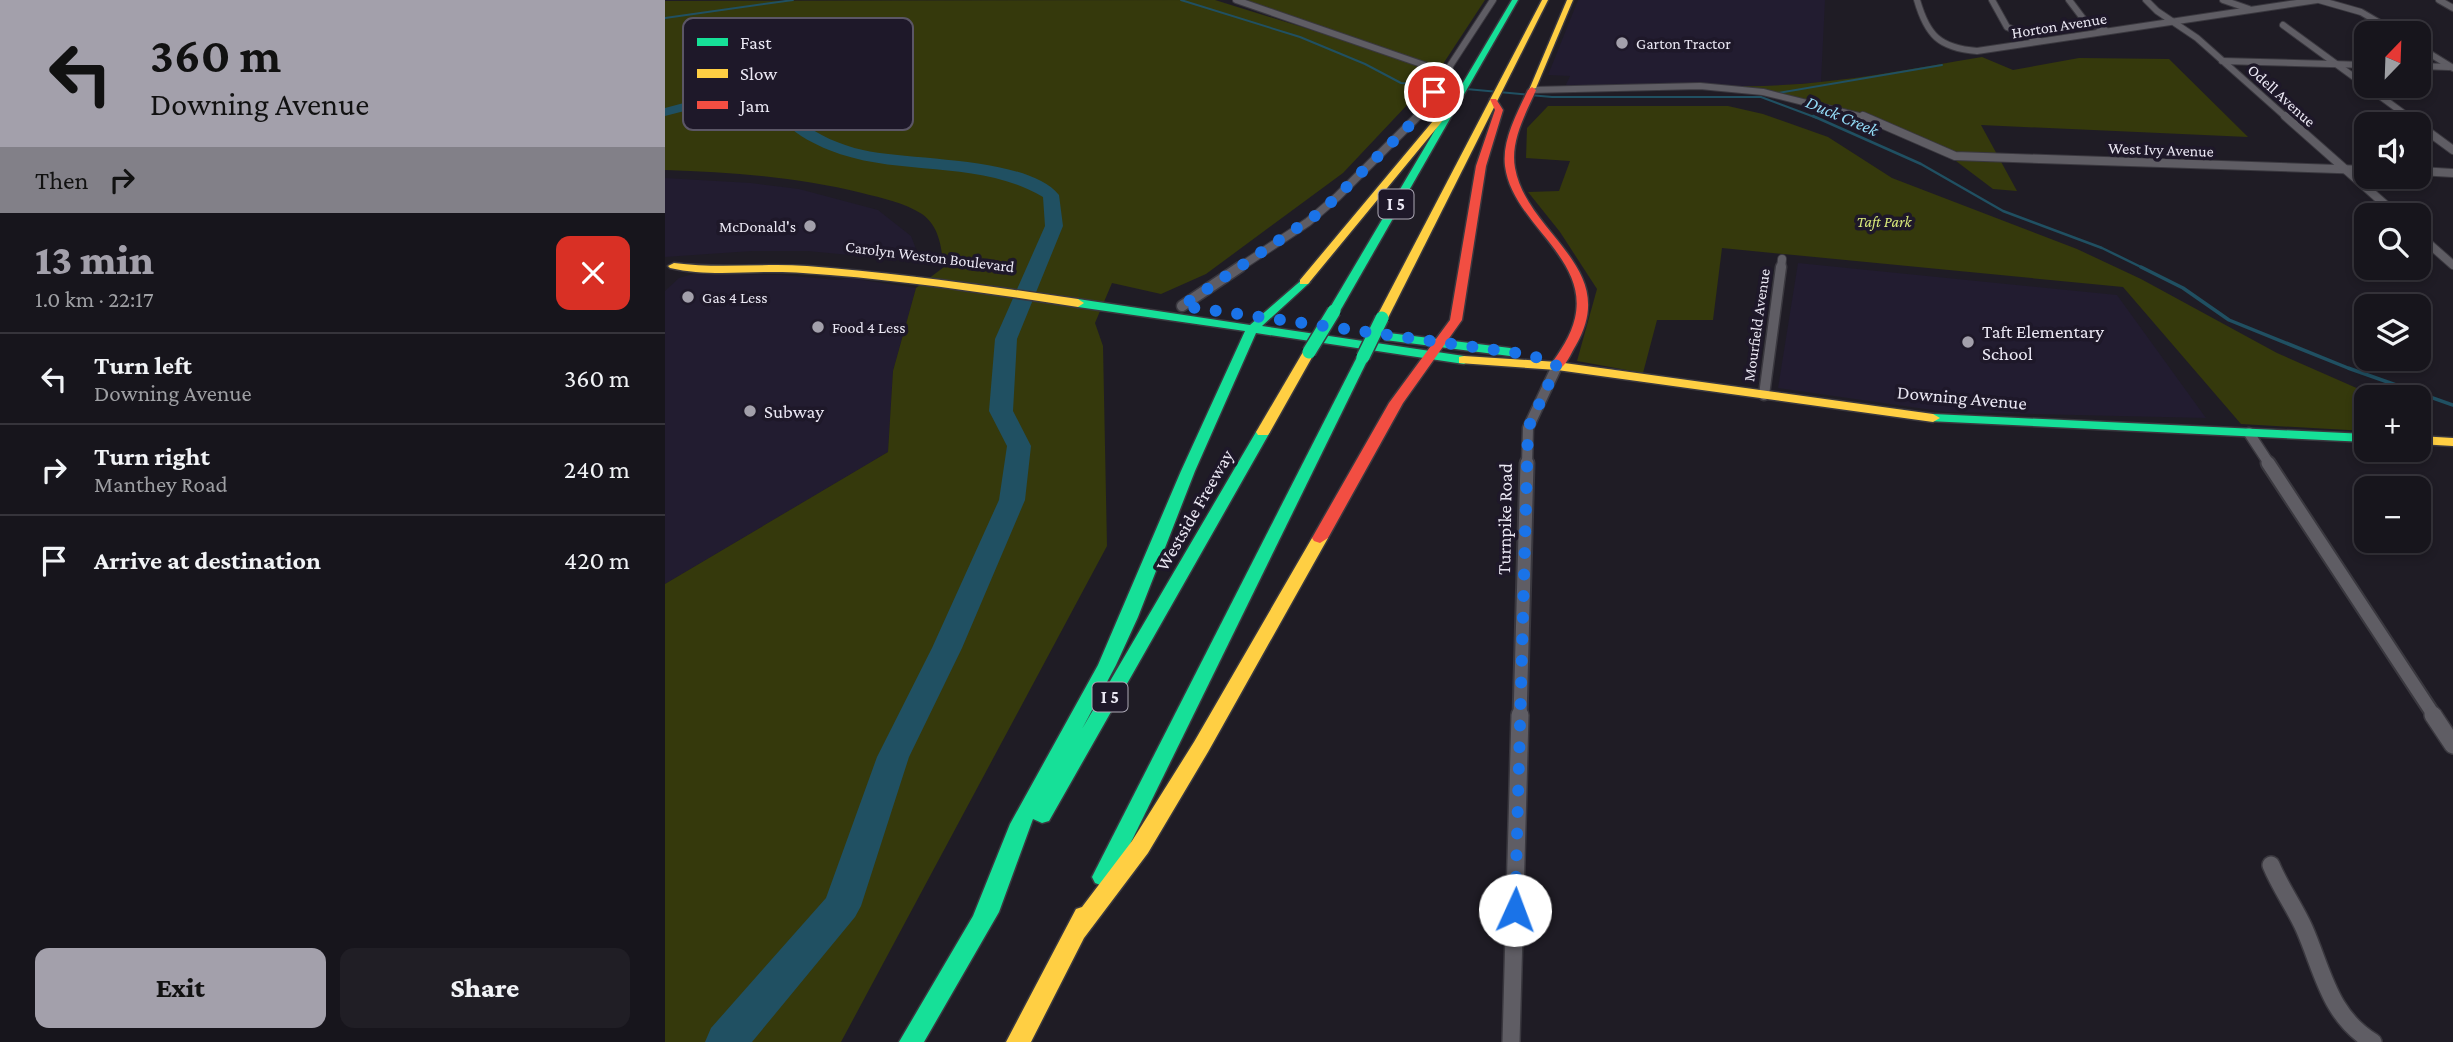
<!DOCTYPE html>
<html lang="en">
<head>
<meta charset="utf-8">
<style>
  :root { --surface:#17151c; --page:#201e25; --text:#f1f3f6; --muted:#9e9fa3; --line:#36343b; --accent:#a3a0ab }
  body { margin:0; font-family:"Crimson Pro",serif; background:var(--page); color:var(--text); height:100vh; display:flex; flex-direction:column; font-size:26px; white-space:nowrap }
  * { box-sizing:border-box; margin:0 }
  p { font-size:23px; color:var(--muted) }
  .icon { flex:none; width:38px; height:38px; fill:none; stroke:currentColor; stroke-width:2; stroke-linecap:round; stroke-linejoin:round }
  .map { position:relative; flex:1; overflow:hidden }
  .side { display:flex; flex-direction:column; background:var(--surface); width:665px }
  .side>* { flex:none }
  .guide { background:#a3a0ab; color:#111; overflow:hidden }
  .needle { width:46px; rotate:23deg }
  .fabs { position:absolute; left:1689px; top:21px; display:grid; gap:14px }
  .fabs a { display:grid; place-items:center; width:77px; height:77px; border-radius:14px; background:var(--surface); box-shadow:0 4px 10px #0003,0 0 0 2px var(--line); font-size:35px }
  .pin { position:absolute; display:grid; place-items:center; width:60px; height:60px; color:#fff; margin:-30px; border:4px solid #fff; border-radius:50%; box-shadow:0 2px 7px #0007 }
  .me { position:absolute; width:77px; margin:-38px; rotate:2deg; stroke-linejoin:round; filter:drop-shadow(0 0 5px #0008) }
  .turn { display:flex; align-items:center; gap:24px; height:147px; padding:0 35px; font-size:32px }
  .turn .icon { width:91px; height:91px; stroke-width:2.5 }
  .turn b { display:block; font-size:49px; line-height:60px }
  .then { display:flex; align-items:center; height:66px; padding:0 35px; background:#0003; gap:14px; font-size:26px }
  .round { display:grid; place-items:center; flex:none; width:74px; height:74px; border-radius:14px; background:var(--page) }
  .head { display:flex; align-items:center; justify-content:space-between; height:119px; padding:0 35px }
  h1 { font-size:42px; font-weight:800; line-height:52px; color:var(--accent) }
  .action { display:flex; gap:14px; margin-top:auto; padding:14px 35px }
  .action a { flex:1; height:80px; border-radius:14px; background:var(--accent); color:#111; font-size:28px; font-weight:800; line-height:80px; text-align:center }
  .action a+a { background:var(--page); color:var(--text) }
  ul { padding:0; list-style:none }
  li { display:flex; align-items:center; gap:21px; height:91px; padding:0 35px; border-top:2px solid var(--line) }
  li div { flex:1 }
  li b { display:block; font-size:26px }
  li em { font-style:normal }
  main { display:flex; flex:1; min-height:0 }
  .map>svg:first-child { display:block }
</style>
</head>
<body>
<main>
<section class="side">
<div class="guide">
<div class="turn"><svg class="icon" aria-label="left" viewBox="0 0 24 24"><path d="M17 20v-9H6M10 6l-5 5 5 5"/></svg><div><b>360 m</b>Downing Avenue</div></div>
<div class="then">Then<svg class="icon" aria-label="right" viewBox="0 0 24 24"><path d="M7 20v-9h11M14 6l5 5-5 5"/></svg></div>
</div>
<div class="head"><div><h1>13 min</h1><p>1.0 km · 22:17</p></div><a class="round" style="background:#d93025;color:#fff"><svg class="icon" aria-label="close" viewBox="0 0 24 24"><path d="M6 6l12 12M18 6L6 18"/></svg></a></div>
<ul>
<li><svg class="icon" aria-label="left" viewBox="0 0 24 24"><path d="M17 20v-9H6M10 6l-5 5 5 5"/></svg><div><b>Turn left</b><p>Downing Avenue</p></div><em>360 m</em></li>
<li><svg class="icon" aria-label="right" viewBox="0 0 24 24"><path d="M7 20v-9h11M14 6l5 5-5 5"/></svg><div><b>Turn right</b><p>Manthey Road</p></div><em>240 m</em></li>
<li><svg class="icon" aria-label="arrive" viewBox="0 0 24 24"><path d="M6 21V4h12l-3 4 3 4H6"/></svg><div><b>Arrive at destination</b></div><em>420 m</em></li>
</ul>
<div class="action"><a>Exit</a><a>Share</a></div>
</section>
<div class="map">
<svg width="1788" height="1042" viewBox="0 0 1788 1042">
  <rect width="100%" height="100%" fill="#1f1c25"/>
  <!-- built -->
  <g fill="#221c30">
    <polygon points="913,0 1160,0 1156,82 1092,88 1029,84 898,91 905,76 883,75"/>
    <polygon points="0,178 86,183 134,189 213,210 246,236 256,262 143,251 87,251 0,257"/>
    <polygon points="1133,263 1452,295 1541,418 1281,412 1113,388"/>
    <polygon points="28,274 117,275 173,280 184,278 251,288 228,371 223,452 0,584 0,291 14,278"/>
  </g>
  <!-- green -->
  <g fill="#35390c">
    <path d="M550 0 775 70 678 173 541 274 496 294 447 283 430 323 438 346 442 546 176 1042H0V584L223 452 228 371 251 288 279 267C276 247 275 227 257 214 240 203 217 198 197 193 132 177 67 172 0 170V1Z"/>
    <polygon points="575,0 820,0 776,67"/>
    <path d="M1317 57 1348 70 1414 58 1504 59 1583 137 1316 125 1352 191 1328 189 1283 155 1210 121 1153 103 1047 85C1138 91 1227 72 1317 57Z"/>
    <polygon points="883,106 1063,106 1098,114 1163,137 1227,178 1412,249 1476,279 1612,353 1712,397 1701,397 1701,431 1576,424 1458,287 1057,248 1048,320 992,320 978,373 912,361 932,289 895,232 863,192 894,191 905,161 861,158 862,128"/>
  </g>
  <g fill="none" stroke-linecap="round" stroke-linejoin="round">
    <!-- stream-far2 -->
    <g stroke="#205062" stroke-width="2">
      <polyline points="516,0 635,37 700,64 736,83 887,97 1096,97 1152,118"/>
      <polyline points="0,18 128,0"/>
      <polyline points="1107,94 1277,65"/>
    </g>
    <!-- stream-far1 -->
    <polyline stroke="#205062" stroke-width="2.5" points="1148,116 1256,164 1338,211 1437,248 1480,269"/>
    <!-- stream -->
    <polyline stroke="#205062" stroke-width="3.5" points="1476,267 1518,288 1564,320 1683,368 1788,405"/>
    <!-- river -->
    <path fill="#205062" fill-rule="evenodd" d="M103 93C118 97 123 111 135 121 153 135 175 145 198 150 246 161 362 156 394 195L398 226 352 339 348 411 366 446 360 500 297 648 244 757 196 906 190 917 87 1042H40L46 1028 161 898 212 757 267 648 334 500 342 446 324 411 330 339 380 226 378 197C312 158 233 178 164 150 149 144 134 136 122 125 114 118 109 108 100 102L31 108 0 116V108L30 100Z"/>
    <defs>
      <g id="street-far4">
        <polyline points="571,0 765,67 785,68"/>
        <path d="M1252 0C1262 35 1274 48 1312 51L1652 0"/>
        <polyline points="1327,0 1342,27 1375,41"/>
        <polyline points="1404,0 1420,21 1440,30"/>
        <polyline points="1481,0 1492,11 1532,38 1622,118"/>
        <polyline points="1558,0 1584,9"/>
        <polyline points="1654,0 1696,12 1732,33"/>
        <polyline points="1774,0 1788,8"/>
        <polyline points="1618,25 1745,118"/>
        <polyline points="1754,47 1788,68"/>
        <polyline points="1557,61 1701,65"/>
        <polyline points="1754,66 1784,67"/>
        <polyline points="867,90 1035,86 1098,92 1202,118"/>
        <polyline points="751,118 828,0"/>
      </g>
      <g id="street-far3">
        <polyline points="1198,116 1290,156 1701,170"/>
        <polyline points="1620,116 1732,215"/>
        <polyline points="1742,116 1753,124"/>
        <polyline points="1754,125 1788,150"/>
        <polyline points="1754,171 1788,173"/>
        <polyline points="1754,235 1788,265"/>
        <polyline points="572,269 643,222 672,197 753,116"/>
        <polyline points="1116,269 1117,259"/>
      </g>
      <g id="street-far2">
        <polyline points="517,306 575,267"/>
        <polyline points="1099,395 1116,267"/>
        <polyline points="1584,433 1605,465"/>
        <polyline points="862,465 863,428 892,366"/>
      </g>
      <g id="street-far1">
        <polyline points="1603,463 1770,717"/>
        <polyline points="855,717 862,463"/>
      </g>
      <g id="street">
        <polyline points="1768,715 1788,745"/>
        <path d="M1606 865C1615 887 1629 906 1639 928 1658 971 1664 1016 1708 1042"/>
        <polyline points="846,1042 855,715"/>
      </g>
      <g id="fast">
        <polygon points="847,0 853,0 675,311 669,315 665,314 663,311"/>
        <polygon points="639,278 645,282 643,284 597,326 799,356 806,360 799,364 591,333 530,471 473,617 451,665 417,729 591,432 598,428 605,432 384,821 377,823 368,819 334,912 259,1042 234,1042 308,916 345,824 433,665 516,471 580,331 413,307 407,303 413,299 585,325"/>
        <polygon points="724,333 845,348 851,352 845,356 720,340 720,334"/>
        <polygon points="698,353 704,357 446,883 438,886 430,883 427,877 430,871 692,357"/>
        <polygon points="1268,414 1701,434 1701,442 1263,421 1261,418"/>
      </g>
      <g id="slow">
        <polygon points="877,0 883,0 723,318 717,322 713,321 711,318"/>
        <polygon points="902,0 908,0 871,88 864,90"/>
        <polygon points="783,109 790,111 779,119 643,284 635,284 635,280 773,115"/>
        <path d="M9 263C53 269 98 263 142 266 233 273 323 286 413 299L419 303 413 307C322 293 230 279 138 273 94 269 48 278 5 268L3 266Z"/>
        <polygon points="644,348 650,352 605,432 603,435 593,435 591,432 638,352"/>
        <polygon points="799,356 892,362 1268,414 1275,418 1268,422 892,370 794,363 794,357"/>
        <polygon points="1754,436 1788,438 1788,446 1754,444"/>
        <polygon points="655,533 663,538 543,752 483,853 419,938 366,1042 341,1042 411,909 417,907 467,841 529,742 647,538"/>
      </g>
      <g id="jam">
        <path d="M867 87 871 90C861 113 845 141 850 168 862 235 956 267 911 345 906 353 901 367 892 370L885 366C895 351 906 336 910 318 924 257 847 223 840 166 837 140 852 113 863 90Z"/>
        <polygon points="825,99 831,99 838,110 821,166 797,320 738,403 663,538 655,543 649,541 647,538 724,403 785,320 811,166 830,110"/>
      </g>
    </defs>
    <!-- street-far4 casing -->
    <use href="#street-far4" stroke="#3a383f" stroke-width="8"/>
    <!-- street-far3 casing -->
    <use href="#street-far3" stroke="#3a383f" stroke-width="10"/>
    <!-- street-far2 casing -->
    <use href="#street-far2" stroke="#3a383f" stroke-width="13"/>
    <!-- street-far1 casing -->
    <use href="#street-far1" stroke="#3a383f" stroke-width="17"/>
    <!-- street casing -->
    <use href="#street" stroke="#3a383f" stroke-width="20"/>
    <!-- fast casing -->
    <use href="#fast" stroke="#3a383f" stroke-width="3"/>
    <!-- slow casing -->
    <use href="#slow" stroke="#3a383f" stroke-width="3"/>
    <!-- jam casing -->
    <use href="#jam" stroke="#3a383f" stroke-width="3"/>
    <!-- street-far4 -->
    <use href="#street-far4" stroke="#5f5d64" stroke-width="6"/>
    <!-- street-far3 -->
    <use href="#street-far3" stroke="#5f5d64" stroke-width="8"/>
    <!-- street-far2 -->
    <use href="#street-far2" stroke="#5f5d64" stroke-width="10"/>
    <!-- street-far1 -->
    <use href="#street-far1" stroke="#5f5d64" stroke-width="13"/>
    <!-- street -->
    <use href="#street" stroke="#5f5d64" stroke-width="17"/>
    <!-- fast -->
    <use href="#fast" fill="#16e098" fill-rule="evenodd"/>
    <!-- slow -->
    <use href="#slow" fill="#ffcf43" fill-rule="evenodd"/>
    <!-- jam -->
    <use href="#jam" fill="#f24e42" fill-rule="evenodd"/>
    <defs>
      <g id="fast-bridge">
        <polyline points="644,352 669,311"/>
        <polyline points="698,357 717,318"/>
      </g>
    </defs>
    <!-- fast-bridge casing -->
    <use href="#fast-bridge" stroke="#3a383f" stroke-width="16" stroke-linecap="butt"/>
    <!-- fast-bridge -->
    <use href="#fast-bridge" stroke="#16e098" stroke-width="13"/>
  </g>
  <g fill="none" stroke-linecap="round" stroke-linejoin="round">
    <!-- route -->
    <polyline stroke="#1a73e8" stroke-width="12" stroke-dasharray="0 21.6" points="769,92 751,119 657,211 517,306 866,355 892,366 863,428 850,910"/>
  </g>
  <!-- markers -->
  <g fill="#a3a0ab" stroke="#1e1829" stroke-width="2.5">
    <circle cx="957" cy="43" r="7"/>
    <circle cx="145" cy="226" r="7"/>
    <circle cx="23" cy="297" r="7"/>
    <circle cx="153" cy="327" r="7"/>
    <circle cx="1303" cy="342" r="7"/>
    <circle cx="85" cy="411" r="7"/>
  </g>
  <g text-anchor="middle" stroke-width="7" stroke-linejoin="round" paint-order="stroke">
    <!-- far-street labels -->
    <g font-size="16" fill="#eae7f3" stroke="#1e1829">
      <text transform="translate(1394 25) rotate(-9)" y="6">Horton Avenue</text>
      <text transform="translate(1617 95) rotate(42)" y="6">Odell Avenue</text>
      <text transform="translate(1496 149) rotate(2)" y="6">West Ivy Avenue</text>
      <text transform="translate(265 256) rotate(7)" y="6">Carolyn Weston Boulevard</text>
      <text transform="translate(1091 325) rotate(-82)" y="6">Mourfield Avenue</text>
    </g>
    <!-- far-poi labels -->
    <g font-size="16" fill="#eae7f3" stroke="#1e1829" text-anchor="start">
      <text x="971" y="49">Garton Tractor</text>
      <text x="131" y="232" text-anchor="end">McDonald's</text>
      <text x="37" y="303">Gas 4 Less</text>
      <text x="167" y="333">Food 4 Less</text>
    </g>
    <!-- far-park labels -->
    <g font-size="16" font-style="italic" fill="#d8e87a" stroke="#1e1829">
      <text x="1219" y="227">Taft Park</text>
    </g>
    <!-- far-water labels -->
    <g font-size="18" font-style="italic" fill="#93dbf7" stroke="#1e1829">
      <text transform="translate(1177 116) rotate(23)" y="6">Duck Creek</text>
    </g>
    <!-- shield labels -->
    <g fill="#1e1829" stroke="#ada9b6" stroke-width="2">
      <rect x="713.5" y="189.5" width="35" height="29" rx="5"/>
      <rect x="427.5" y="682.5" width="35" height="29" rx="5"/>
    </g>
    <g font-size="18" font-weight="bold" fill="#eae7f3">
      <text x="731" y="210">I 5</text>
      <text x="445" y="703">I 5</text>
    </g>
    <!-- poi labels -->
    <g font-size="19" fill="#eae7f3" stroke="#1e1829" text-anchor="start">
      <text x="1317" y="338">Taft Elementary<tspan x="1317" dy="22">School</tspan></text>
      <text x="99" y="418">Subway</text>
    </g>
    <!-- street labels -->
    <g font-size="19" fill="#eae7f3" stroke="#1e1829">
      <text transform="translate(1297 397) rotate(5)" y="7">Downing Avenue</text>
      <text transform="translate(529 510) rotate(-60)" y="7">Westside Freeway</text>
      <text transform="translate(839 519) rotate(-89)" y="7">Turnpike Road</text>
    </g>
  </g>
  <!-- legend -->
  <rect x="18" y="18" width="230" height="112" rx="10" fill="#1e1829" stroke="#5b5666" stroke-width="2"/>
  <rect x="32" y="38" width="31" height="8" fill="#16e098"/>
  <rect x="32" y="69" width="31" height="9" fill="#ffcf43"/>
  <rect x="32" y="101" width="31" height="8" fill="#f24e42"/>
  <g font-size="19" fill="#eae7f3">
    <text x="75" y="49">Fast</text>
    <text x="75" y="80">Slow</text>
    <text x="75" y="112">Jam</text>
  </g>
</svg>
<div class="fabs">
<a><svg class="needle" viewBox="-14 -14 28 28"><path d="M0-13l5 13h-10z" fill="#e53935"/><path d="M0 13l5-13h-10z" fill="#9e9fa3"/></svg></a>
<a><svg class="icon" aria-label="sound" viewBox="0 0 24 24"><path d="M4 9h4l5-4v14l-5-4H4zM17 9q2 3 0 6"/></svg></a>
<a><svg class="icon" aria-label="search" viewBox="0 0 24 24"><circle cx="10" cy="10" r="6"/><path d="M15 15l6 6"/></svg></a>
<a><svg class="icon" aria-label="layers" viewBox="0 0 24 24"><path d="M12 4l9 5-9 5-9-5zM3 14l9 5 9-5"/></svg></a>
<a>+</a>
<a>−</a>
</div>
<div class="pin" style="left:769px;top:92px;background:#d93025"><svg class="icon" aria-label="arrive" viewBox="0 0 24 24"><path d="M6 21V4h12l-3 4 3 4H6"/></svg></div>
<svg class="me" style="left:850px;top:910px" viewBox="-20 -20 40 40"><circle r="19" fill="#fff"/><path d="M0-13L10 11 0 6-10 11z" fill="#1a73e8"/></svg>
</div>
</main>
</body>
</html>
